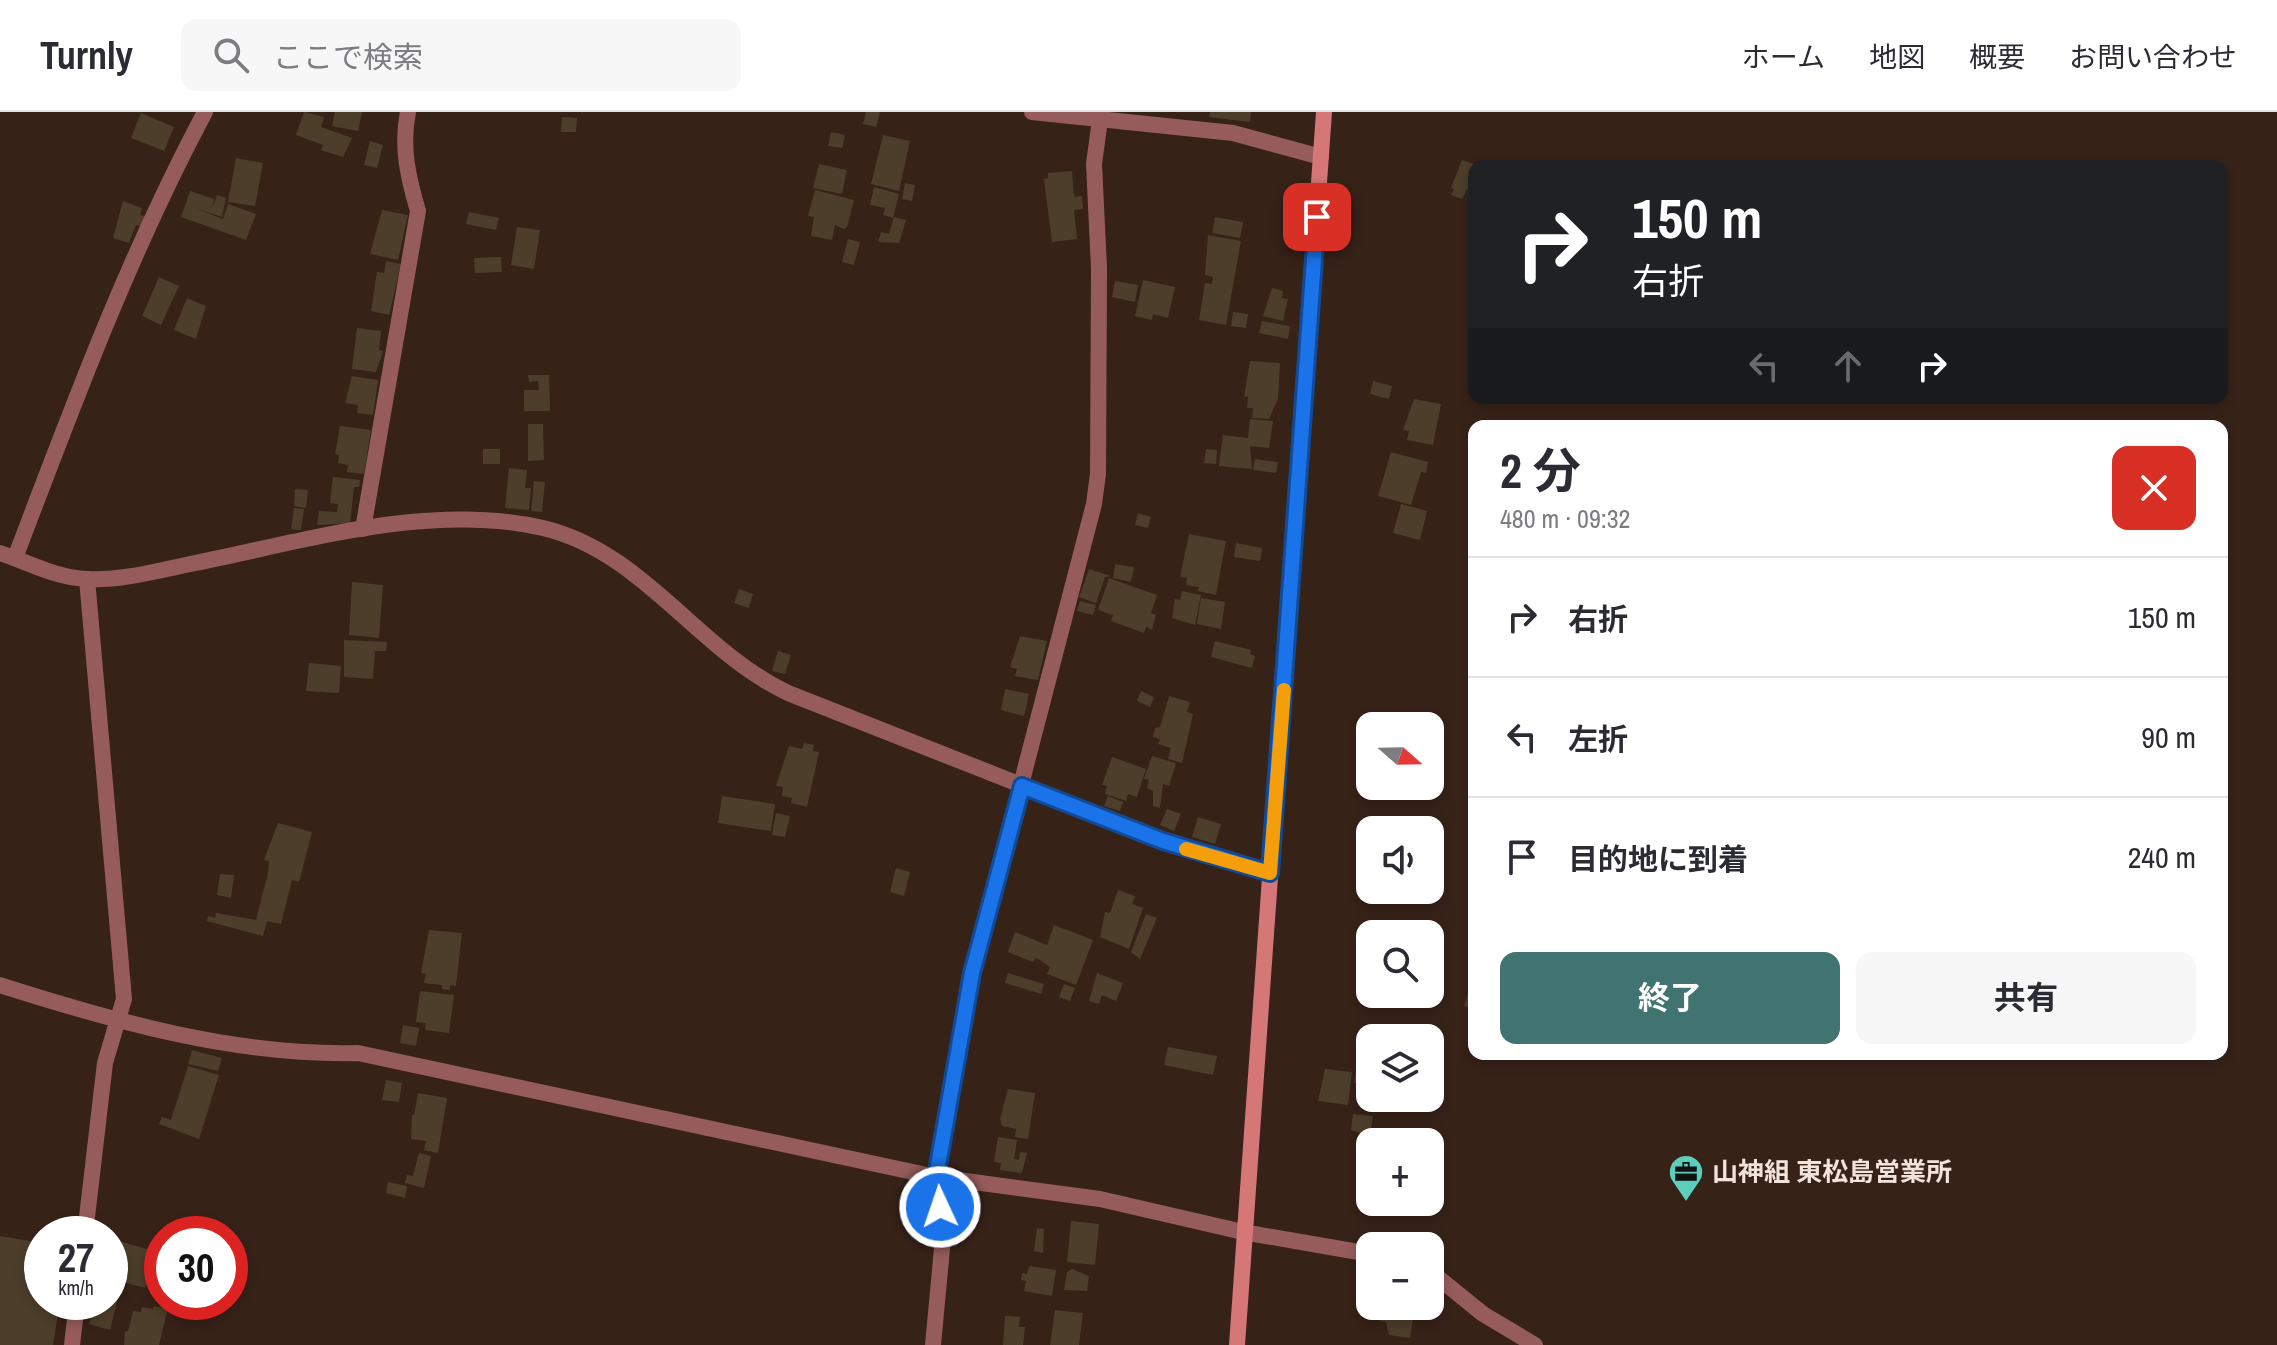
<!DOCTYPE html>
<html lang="ja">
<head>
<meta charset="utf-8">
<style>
  :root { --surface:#fff; --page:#f7f7f7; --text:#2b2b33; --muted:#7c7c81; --line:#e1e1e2; --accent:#417471 }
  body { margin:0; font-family:"Archivo Narrow","Noto Sans JP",sans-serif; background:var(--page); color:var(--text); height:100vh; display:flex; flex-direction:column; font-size:30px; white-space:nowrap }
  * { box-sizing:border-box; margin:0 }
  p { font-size:26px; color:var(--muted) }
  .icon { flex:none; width:44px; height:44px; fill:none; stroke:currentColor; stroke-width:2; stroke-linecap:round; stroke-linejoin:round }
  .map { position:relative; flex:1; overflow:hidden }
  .sheet { position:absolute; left:1468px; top:308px; width:760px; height:640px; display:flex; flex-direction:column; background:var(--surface); border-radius:16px; box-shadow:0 4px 12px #0003 }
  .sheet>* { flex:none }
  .hud { position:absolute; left:1468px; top:48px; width:760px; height:244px; border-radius:16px; box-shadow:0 4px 12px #0003; background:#202124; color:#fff; overflow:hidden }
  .needle { width:52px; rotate:110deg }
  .buttons { position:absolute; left:1356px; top:600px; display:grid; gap:16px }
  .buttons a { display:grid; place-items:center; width:88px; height:88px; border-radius:16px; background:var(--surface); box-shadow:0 4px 12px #0003; font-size:40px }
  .speed { position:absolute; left:24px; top:1104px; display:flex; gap:16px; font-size:40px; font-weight:700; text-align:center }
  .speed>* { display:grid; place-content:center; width:104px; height:104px; border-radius:50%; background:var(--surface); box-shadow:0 4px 12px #0003; line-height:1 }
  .speed small { font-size:20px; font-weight:400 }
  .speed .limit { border:12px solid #d22; background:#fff; color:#111 }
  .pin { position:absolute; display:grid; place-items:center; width:68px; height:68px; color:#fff; margin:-34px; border-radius:16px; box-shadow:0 4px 12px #0006 }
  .me { position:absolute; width:88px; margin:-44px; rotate:357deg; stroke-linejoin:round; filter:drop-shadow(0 0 6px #0008) }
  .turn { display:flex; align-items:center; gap:28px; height:168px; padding:0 32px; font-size:36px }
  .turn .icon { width:104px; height:104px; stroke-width:2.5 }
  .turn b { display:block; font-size:56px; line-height:68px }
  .lanes { display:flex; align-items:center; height:76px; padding:0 32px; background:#0003; justify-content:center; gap:40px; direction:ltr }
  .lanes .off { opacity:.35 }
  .round { display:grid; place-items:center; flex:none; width:84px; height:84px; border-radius:16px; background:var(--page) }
  .overview { display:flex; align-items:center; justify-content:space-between; height:136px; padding:0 32px }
  h1 { font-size:48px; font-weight:700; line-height:60px }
  .primary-button { display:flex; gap:16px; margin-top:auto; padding:16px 32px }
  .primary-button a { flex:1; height:92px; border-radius:16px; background:var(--accent); color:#fff; font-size:32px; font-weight:700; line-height:92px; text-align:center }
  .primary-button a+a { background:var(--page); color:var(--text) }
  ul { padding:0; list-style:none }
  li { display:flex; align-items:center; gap:24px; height:120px; padding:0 32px; border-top:2px solid var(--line) }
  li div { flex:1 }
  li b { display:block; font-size:30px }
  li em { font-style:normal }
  header { display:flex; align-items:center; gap:48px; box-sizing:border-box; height:112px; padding:0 40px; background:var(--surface); border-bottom:2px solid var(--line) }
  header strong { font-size:38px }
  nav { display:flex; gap:44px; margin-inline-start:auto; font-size:28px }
  .search { width:560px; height:72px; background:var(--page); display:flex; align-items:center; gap:20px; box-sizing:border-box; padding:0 28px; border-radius:16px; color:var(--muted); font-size:30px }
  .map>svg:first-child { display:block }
</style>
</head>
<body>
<header>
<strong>Turnly</strong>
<div class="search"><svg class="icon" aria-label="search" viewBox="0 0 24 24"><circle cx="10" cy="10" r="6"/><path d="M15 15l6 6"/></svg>ここで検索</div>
<nav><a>ホーム</a><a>地図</a><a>概要</a><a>お問い合わせ</a></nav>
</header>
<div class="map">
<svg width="2277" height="1233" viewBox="0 0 2277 1233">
  <rect width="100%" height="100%" fill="#372218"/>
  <!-- building -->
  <g fill="#4c3e2a">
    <polygon points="304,0 324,5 321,15 352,26 343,45 321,38 323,33 296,23"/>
    <polygon points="335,0 362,0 358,19 332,14"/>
    <polygon points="866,0 880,0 876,15 863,12"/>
    <polygon points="1210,0 1251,0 1250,10 1209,5"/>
    <polygon points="141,1 174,15 164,39 131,26"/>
    <polygon points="562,5 577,6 576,20 561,20"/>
    <polygon points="831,20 845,23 842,36 828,34"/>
    <polygon points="883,23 910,29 899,79 871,72"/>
    <polygon points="370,29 383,33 377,56 364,53"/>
    <polygon points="236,46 263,51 255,94 228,90"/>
    <polygon points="1462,48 1474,52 1474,65 1462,87 1451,83 1454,77 1451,76"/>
    <polygon points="819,52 847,58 842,82 813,76"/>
    <polygon points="1072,59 1074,85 1082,84 1083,97 1074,98 1077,127 1052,130 1044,67 1048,66 1048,61"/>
    <polygon points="905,71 915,73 912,89 902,87"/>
    <polygon points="874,75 899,82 893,106 883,103 885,96 870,93"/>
    <polygon points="815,78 854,88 847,115 844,117 835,113 832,128 811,124 814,105 808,104"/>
    <polygon points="190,79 214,87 212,97 217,83 226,86 222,105 195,96 223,107 228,92 256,102 246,128 181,105"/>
    <polygon points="123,89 142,96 140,103 145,104 141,115 136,113 129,131 113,126"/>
    <polygon points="382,98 408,103 398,148 370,142"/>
    <polygon points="469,100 499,106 496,118 466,112"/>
    <polygon points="894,105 906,108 899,131 878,130 881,120 889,122"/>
    <polygon points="1215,105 1243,110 1240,126 1212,121"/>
    <polygon points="517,115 540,118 534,157 511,153"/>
    <polygon points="1208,123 1241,129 1226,213 1199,208 1205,171 1212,172 1213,165 1205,163"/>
    <polygon points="848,127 860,130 854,153 842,150"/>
    <polygon points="501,145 502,160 475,161 474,146"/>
    <polygon points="386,149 401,152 389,203 371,199 377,160 384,161"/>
    <polygon points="159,165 179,174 161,213 142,204"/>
    <polygon points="1143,168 1175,175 1168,206 1153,202 1152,208 1135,204"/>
    <polygon points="1115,169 1138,173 1135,190 1112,185"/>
    <polygon points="1272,176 1283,179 1282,186 1288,187 1283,209 1263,204"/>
    <polygon points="187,186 206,194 196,227 174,218"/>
    <polygon points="1233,200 1248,202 1246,216 1231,214"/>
    <polygon points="1262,209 1290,214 1288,227 1259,221"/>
    <polygon points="357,216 381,219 379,238 383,239 376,260 352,257"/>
    <polygon points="1250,249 1280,251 1278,287 1269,307 1252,306 1253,296 1247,296 1248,285 1244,285"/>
    <polygon points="528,263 549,263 550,299 524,299 524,278 539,278 538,269 529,270"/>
    <polygon points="352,264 378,268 373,303 357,301 358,293 345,291"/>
    <polygon points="1373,269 1392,274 1389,287 1370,282"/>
    <polygon points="1414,287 1441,292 1433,333 1407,328 1409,319 1403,318"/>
    <polygon points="1250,307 1273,309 1269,336 1250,334 1252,357 1219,354 1223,323 1248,326"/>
    <polygon points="528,312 543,312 544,348 528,349"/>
    <polygon points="340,314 371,318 364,362 347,360 348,353 338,351 339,343 335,342"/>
    <rect x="483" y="337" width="17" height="15"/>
    <polygon points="1206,337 1217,338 1216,352 1204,351"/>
    <polygon points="1391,340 1428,350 1426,361 1421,360 1411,393 1378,384"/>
    <polygon points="1255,347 1278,350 1276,361 1253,358"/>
    <polygon points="509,356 527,358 525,376 531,376 529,398 505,396"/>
    <polygon points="333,365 360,368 359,375 354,375 350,411 317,413 319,399 337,400 338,392 330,391"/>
    <polygon points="534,369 545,370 542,400 531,399"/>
    <polygon points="295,377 308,378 306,396 294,394"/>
    <polygon points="1401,392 1427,399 1420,428 1393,421"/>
    <polygon points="294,396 304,397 301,418 291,417"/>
    <polygon points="1138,401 1151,405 1148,416 1135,413"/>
    <polygon points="1189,422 1226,429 1216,483 1198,479 1199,475 1186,473 1187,466 1180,465"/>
    <polygon points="1236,431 1262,436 1260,449 1234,445"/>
    <polygon points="1115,452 1134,455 1131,470 1113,466"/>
    <polygon points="1089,457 1111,464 1105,465 1096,491 1079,485"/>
    <polygon points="1109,466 1157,483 1151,501 1156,503 1152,518 1146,515 1144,521 1111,509 1113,503 1098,498"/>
    <polygon points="352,470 383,473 379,526 349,523"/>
    <polygon points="739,477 753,482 749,496 734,491"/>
    <polygon points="1182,479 1201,483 1195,513 1172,506 1175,487 1180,488"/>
    <polygon points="1201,486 1225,490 1221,517 1197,512"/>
    <polygon points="1080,489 1096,493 1093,503 1077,499"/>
    <polygon points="1020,524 1047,529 1038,568 1015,564 1017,557 1010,555"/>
    <polygon points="344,528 387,530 386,539 375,539 373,567 344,565"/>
    <polygon points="1215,529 1251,538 1250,542 1255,544 1252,556 1211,545"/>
    <polygon points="778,539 791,543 785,562 772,559"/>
    <polygon points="309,551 341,554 339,581 306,579"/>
    <polygon points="1005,577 1029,582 1024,604 1001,598"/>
    <polygon points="1141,579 1154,585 1150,595 1137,589"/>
    <polygon points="1169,584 1190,590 1187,600 1193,602 1182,651 1168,647 1171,636 1158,632 1160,627 1153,625 1155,616 1160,615"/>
    <polygon points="804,631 814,633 813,639 819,640 807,695 791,691 792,686 782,684 783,675 776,674 789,634 802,637"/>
    <polygon points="1152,644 1176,651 1169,674 1163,672 1160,696 1153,694 1153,679 1147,676 1149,668 1144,667"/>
    <polygon points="1112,645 1146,657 1137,685 1128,682 1126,689 1105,682 1107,674 1102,673"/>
    <polygon points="722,684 775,692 771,719 718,711"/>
    <polygon points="1108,684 1123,690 1120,699 1104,694"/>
    <polygon points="1167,697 1181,702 1174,719 1160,713"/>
    <polygon points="776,701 790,704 785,725 772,723"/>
    <polygon points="1198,705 1221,712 1215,732 1192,725"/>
    <polygon points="278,711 312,720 299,770 292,768 281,812 267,809 263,824 207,809 208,804 215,806 216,801 256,808 268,761 269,749 264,748"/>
    <polygon points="896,756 910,760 904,784 890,780"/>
    <polygon points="220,762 234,763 231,786 217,783"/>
    <polygon points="1118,778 1135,784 1132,792 1143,796 1129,837 1100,825 1105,800 1110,801"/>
    <polygon points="1146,802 1157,806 1140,847 1131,840"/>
    <polygon points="1054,813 1093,828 1076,873 1047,862 1050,855 1040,848 1035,846 1033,850 1008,840 1015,820 1047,833"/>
    <polygon points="429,818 462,821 456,874 450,873 450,878 442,877 442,873 424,871 426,862 421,861"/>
    <polygon points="1008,861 1044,872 1041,882 1005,871"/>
    <polygon points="1097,861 1123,871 1116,889 1102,883 1099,892 1089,889"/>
    <polygon points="1474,862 1474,897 1464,894"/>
    <polygon points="1064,872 1075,876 1070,889 1059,885"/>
    <polygon points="420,879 454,883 449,921 425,918 426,911 416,910"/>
    <polygon points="403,913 419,916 416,934 400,931"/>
    <polygon points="1168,935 1217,944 1213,963 1164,953"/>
    <polygon points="192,938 222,946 218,959 188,952"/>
    <polygon points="1357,951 1370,953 1370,973 1354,971"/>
    <polygon points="188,954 219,963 199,1027 159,1012 162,1005 171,1008"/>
    <polygon points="1325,957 1352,960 1348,993 1318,989"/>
    <polygon points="386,968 402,971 399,990 382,988"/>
    <polygon points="1008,977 1035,981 1028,1027 1015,1025 1016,1017 1002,1014 1000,1007"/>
    <polygon points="418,981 447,986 438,1041 424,1038 426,1029 411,1027 412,1003 414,1003"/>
    <polygon points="1353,1002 1373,1004 1370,1024 1351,1018"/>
    <polygon points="998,1025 1017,1028 1014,1047 1019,1048 1020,1040 1027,1041 1022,1061 1000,1058 1001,1051 994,1050"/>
    <polygon points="419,1041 431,1044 424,1076 405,1071 407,1063 413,1064"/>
    <polygon points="388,1070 407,1074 405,1086 386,1081"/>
    <polygon points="1071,1109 1099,1112 1095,1153 1067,1150"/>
    <polygon points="1037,1116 1044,1117 1043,1141 1034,1139"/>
    <polygon points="0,1124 42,1131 42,1190 60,1190 53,1233 0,1233"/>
    <polygon points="111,1127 154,1139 145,1176 122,1170 110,1218 89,1212 95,1190 110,1190"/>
    <polygon points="1029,1154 1056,1158 1052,1184 1024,1179 1026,1169 1021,1168 1022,1161 1027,1162"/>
    <polygon points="1072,1157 1089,1164 1087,1179 1064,1178 1067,1160"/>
    <polygon points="154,1194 168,1197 159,1233 124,1233 125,1219 128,1219 133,1199 141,1200 142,1195 153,1197"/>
    <polygon points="1380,1194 1415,1195 1410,1226 1389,1223 1386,1210 1379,1209"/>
    <polygon points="1055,1198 1083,1201 1079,1233 1050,1233"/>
    <polygon points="1005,1204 1020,1205 1019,1215 1025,1215 1023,1233 1003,1233"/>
  </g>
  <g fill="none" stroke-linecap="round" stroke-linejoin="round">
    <!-- street -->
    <g stroke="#965c5b" stroke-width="16">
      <polyline points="1032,0 1233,21 1321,45"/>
      <path d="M363 417 418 99C408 65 401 35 408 0"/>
      <path d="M0 441C28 450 56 466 87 467 121 469 161 458 195 451 306 429 430 390 543 416 644 440 697 538 788 581L1163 729 1270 761"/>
      <path d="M15 446C72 296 129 142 205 0"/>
      <path d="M0 873C116 910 236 944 358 941L936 1065 1100 1087 1243 1120 1370 1142"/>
      <polyline points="85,1122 105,951 124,887 87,467"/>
      <polyline points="1430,1159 1483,1202 1535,1233"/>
      <polyline points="72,1233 77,1190"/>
      <polyline points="933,1233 943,1126 936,1065 972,861 1094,392 1098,362 1099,156 1094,52 1101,0"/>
    </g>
    <!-- secondary -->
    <polyline stroke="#d57776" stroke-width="16" points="1237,1233 1324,0"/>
  </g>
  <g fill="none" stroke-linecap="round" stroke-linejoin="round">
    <defs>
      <polyline id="route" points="940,1095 936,1065 972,861 1022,674 1163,729 1270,761 1317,105"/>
    </defs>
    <!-- route casing -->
    <use href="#route" stroke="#114b97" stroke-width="20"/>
    <!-- route -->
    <use href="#route" stroke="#1a73e8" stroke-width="14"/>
    <!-- slow -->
    <polyline stroke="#f59e0b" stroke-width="14" points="1186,737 1270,761 1284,578"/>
  </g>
  <!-- icons -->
  <defs>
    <symbol id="office-pin" viewBox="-11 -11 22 30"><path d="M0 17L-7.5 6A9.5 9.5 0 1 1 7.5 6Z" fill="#5bcebc" stroke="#372218"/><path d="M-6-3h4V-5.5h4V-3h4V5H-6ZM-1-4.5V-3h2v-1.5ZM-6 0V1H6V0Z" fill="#111"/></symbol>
  </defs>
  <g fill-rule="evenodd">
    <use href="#office-pin" x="1666" y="1040" width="40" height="54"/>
  </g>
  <g text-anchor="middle" stroke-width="7" stroke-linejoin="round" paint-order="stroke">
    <!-- poi labels -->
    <g font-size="26" font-weight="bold" fill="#f1e2db" stroke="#372218" text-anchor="start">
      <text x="1712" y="1069">山神組 東松島営業所</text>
    </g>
  </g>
</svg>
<div class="buttons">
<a><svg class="needle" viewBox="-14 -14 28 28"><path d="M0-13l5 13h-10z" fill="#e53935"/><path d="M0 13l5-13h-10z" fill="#7c7c81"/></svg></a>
<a><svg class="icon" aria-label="sound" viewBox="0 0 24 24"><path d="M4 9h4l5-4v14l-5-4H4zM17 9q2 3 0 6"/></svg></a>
<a><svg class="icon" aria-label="search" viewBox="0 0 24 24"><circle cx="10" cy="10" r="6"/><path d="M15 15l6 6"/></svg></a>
<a><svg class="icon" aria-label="layers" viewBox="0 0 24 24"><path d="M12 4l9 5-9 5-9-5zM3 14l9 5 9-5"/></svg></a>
<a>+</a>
<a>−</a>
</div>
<div class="speed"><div>27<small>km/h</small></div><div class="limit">30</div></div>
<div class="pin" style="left:1317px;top:105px;background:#d93025"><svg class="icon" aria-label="arrive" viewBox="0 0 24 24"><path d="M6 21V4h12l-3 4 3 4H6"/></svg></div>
<svg class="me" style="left:940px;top:1095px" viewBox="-20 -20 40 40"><circle r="17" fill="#1a73e8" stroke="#fff" stroke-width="3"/><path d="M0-11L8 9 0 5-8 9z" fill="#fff"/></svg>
<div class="hud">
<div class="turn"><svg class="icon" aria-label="right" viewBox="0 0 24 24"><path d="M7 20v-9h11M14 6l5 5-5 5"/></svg><div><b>150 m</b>右折</div></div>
<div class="lanes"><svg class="icon off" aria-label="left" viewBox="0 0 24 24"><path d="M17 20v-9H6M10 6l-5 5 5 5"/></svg><svg class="icon off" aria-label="ahead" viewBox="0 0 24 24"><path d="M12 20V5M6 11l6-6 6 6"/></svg><svg class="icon" aria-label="right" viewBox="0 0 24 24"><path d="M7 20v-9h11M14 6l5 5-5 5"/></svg></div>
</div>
<section class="sheet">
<div class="overview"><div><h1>2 分</h1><p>480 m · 09:32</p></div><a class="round" style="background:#d93025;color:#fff"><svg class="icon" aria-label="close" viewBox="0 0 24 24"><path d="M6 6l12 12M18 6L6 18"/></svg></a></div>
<ul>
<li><svg class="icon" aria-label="right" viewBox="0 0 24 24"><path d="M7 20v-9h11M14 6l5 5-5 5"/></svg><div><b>右折</b></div><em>150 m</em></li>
<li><svg class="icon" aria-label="left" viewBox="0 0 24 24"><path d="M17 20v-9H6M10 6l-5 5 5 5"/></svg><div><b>左折</b></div><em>90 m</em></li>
<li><svg class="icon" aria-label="arrive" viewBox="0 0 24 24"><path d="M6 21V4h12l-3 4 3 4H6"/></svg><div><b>目的地に到着</b></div><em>240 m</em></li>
</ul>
<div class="primary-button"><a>終了</a><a>共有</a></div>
</section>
</div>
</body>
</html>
